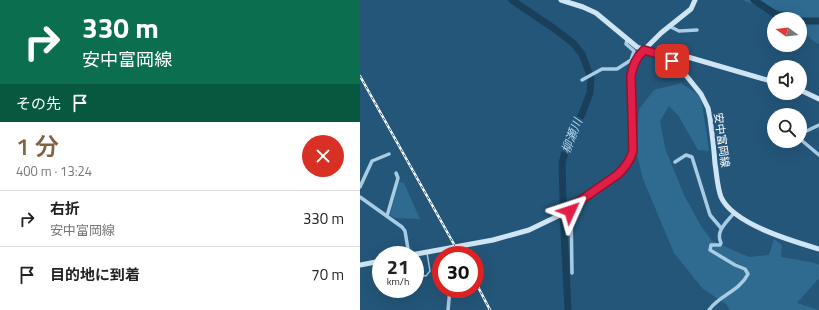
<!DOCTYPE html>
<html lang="ja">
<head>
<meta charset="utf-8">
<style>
  :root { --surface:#fff; --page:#f2f2f2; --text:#222; --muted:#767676; --line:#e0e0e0; --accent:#7e6443 }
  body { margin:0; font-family:"Titillium Web","Noto Sans JP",sans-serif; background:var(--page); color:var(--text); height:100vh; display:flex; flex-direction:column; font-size:15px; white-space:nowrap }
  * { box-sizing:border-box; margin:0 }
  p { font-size:13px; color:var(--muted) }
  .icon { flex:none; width:22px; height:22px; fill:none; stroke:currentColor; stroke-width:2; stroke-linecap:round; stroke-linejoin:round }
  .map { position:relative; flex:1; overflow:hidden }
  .details { display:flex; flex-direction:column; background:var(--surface); width:360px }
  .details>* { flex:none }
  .banner { background:#0b6e4f; color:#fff; overflow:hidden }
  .needle { width:26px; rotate:285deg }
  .controls { position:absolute; left:407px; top:12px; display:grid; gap:8px }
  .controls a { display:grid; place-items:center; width:40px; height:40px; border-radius:50%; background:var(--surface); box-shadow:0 4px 16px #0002; font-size:20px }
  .speed { position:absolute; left:12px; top:246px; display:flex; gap:8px; font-size:20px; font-weight:700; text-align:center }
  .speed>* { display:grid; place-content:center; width:52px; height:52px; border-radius:50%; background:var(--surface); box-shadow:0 4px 16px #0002; line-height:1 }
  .speed small { font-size:10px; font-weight:400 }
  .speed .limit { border:6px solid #d22; background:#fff; color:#111 }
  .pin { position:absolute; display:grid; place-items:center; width:34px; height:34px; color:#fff; margin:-17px; border-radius:8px; box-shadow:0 2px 6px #0006 }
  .me { position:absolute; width:44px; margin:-22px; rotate:48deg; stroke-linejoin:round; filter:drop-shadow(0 0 3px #0008) }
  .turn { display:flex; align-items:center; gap:14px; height:84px; padding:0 16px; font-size:18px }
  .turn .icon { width:52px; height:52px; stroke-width:2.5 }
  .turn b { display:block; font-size:28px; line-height:34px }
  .then { display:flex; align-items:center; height:38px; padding:0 16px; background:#0003; gap:8px; font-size:15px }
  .round { display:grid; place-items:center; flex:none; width:42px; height:42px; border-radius:21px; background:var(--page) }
  .overview { display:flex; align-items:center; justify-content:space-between; height:68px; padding:0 16px }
  h1 { font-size:24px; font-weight:600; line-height:30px; color:var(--accent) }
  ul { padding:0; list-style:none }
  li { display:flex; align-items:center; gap:12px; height:56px; padding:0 16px; border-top:1px solid var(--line) }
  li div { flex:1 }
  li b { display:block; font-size:15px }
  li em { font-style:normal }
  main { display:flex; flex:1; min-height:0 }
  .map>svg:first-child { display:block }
</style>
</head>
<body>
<main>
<section class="details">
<div class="banner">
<div class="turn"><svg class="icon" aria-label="right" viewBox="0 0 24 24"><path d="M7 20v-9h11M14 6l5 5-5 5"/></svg><div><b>330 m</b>安中富岡線</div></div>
<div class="then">その先<svg class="icon" aria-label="arrive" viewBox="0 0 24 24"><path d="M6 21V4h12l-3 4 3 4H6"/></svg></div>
</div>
<div class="overview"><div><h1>1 分</h1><p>400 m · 13:24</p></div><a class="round" style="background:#d93025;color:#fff"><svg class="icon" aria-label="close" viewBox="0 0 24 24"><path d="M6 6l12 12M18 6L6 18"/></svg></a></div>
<ul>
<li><svg class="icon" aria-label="right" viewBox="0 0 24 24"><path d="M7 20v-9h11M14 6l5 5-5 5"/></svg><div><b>右折</b><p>安中富岡線</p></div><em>330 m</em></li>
<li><svg class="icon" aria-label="arrive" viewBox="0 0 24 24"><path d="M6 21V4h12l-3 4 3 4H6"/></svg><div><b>目的地に到着</b></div><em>70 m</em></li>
</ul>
</section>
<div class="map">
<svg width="459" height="310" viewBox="0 0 459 310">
  <rect width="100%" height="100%" fill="#245679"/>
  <!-- green -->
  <g fill="#2f6a91">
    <path d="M371 0H459V44C450 41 441 28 440 19H439L435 13 401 7 382 0Z"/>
    <polygon points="321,83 339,95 342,104 349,151 338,150 318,115 309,106 300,121 305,148 324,195 341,226 352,241 389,257 409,255 414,239 422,245 421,257 451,262 459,265 459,278 437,303 458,310 370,310 366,304 343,289 314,253 283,179 276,150 279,109 294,90"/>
    <polygon points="39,182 44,183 60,219 35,218 30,215"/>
  </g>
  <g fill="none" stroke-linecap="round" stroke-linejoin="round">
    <!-- river -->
    <g stroke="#193f5a" stroke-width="7">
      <polyline points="152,0 196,30 213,43 222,54 231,78 230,93 222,114 209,138 202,163 204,233 208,310"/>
      <polyline points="394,0 415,14 430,19"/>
      <polyline points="440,21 459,21"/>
    </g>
    <!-- lane -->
    <polyline stroke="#a7cce4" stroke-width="1.5" points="56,256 58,270 61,275 66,276 70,271 67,253"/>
    <!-- street -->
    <g stroke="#a7cce4" stroke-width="3.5">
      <polyline points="309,26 319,31 337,30"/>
      <polyline points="222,80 242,69 257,69 271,60 274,51 266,44 267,40"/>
      <polyline points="440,134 459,125"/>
      <polyline points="440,139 459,155"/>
      <polyline points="315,162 326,155 332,157 350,215 361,228"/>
      <polyline points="0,187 12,161 29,154"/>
      <polyline points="0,197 42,227 45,231 49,255"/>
      <polyline points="211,207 212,273"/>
      <polyline points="27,216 38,178 36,173"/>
      <polyline points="91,248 93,255"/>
      <polyline points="88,310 90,289"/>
      <path d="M349 310C359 295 379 292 388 274L385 269 375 265 350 250 351 245H360L361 243C355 231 367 222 374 213"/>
    </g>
    <!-- secondary -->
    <g stroke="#d0e5f4" stroke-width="5">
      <path d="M201 0 223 7 236 13 277 47 301 55 312 61 320 68 341 94 348 108 350 118C352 133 354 148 355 164 357 175 357 186 361 197 373 224 432 241 459 249"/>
      <polyline points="307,58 314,54 321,55 414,82"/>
      <polyline points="440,90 459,99"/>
      <polyline points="51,255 133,240 169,230 198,216 257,175 268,164 273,151 271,76 273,68 279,55 301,33 331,9 335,0"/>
      <polyline points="0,265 21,261"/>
    </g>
    <defs>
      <g id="rail">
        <polyline points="0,76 100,255"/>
        <polyline points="115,281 130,310"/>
      </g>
    </defs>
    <!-- rail casing -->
    <use href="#rail" stroke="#fff" stroke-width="2.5"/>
    <!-- rail -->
    <use href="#rail" stroke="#245679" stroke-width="1" stroke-dasharray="3" stroke-linecap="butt"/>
  </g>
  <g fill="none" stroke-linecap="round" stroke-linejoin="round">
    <defs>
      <path id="route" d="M210 211 211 207 257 175C265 168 270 161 273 151L271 76C273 65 276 58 284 50L301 55 312 61"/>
    </defs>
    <!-- route casing -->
    <use href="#route" stroke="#92132f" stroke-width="10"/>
    <!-- route -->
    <use href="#route" stroke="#e11d48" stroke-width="7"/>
  </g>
  <g text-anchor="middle" stroke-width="4" stroke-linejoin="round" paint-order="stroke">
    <!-- street labels -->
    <g font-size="11" fill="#fff" stroke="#245679">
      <text transform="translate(362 140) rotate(82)" y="4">安中富岡線</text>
    </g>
    <!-- water labels -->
    <g font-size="12" font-style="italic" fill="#b2d5ec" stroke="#245679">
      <text transform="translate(212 136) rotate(-69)" y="4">柳瀬川</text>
    </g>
  </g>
</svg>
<div class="controls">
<a><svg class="needle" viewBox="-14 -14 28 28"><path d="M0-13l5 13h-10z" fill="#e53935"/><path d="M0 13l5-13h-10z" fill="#767676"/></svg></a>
<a><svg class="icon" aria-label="sound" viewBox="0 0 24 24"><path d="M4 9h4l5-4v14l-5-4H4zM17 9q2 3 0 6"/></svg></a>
<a><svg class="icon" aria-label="search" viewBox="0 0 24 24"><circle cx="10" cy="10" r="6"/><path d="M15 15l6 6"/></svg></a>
</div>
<div class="speed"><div>21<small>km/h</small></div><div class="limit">30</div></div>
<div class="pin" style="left:312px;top:61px;background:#d93025"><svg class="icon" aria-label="arrive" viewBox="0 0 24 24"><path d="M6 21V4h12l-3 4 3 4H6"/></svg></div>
<svg class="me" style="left:210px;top:211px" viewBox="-20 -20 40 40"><path d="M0-17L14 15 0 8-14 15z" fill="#e11d48" stroke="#fff" stroke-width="4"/></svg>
</div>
</main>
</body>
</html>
